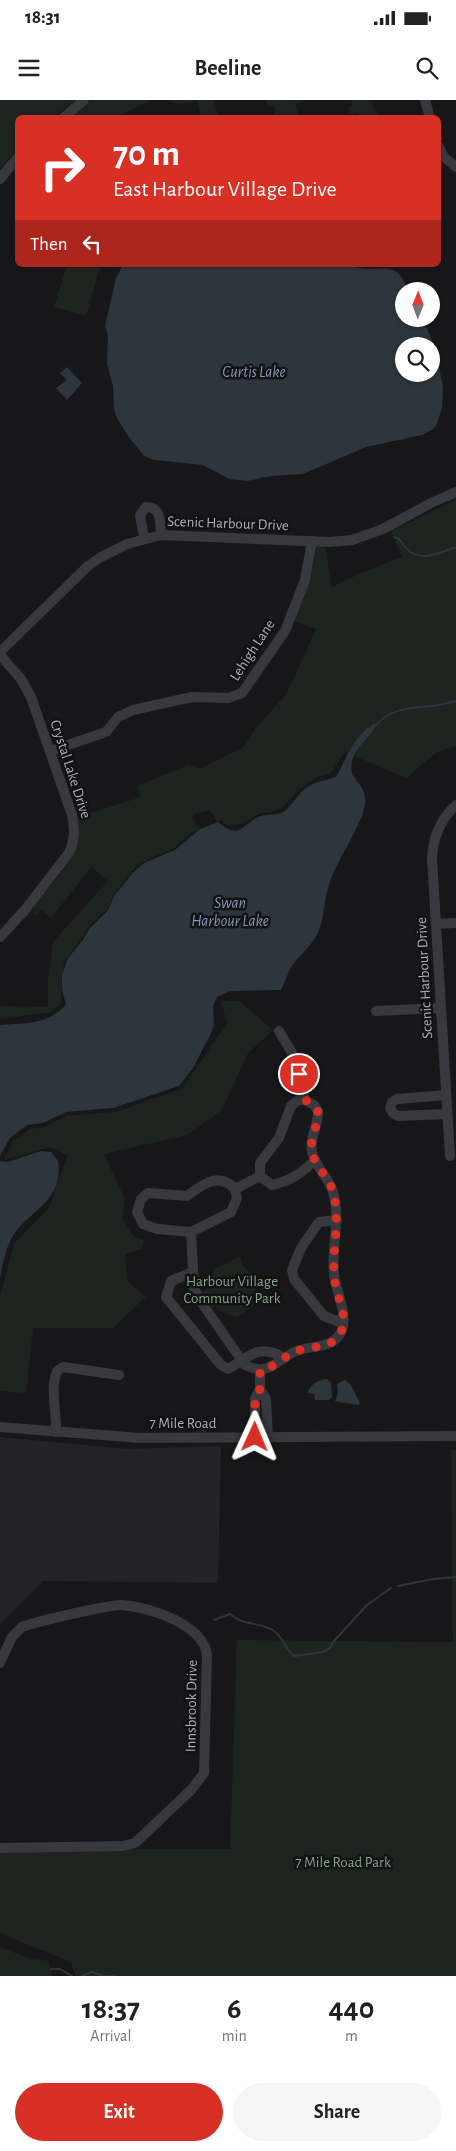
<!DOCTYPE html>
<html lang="en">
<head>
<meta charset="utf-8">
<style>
  :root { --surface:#fff; --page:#f6f6f6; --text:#202124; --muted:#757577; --accent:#d93025 }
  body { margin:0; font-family:"Alegreya Sans",sans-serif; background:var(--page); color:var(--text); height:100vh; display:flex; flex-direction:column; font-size:19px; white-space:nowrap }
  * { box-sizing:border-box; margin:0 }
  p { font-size:16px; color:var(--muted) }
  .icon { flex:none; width:28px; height:28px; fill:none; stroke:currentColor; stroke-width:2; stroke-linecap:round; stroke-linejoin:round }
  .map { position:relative; height:1876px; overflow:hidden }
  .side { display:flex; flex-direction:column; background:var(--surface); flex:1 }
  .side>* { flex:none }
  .hud { position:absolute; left:15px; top:15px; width:426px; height:152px; border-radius:8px; box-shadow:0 1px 4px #0004; background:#d93025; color:#fff; overflow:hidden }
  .needle { width:32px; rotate:1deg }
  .tools { position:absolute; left:395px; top:182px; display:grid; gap:10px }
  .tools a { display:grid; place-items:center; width:45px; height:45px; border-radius:50%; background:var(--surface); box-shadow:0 1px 4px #0004; font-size:25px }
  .pin { position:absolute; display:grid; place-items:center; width:42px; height:42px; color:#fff; margin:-21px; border:2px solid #fff; border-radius:50%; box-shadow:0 1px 5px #0007 }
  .me { position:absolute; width:55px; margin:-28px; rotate:1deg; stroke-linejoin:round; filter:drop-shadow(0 0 4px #0008) }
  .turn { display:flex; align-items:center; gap:18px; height:105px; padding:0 15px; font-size:22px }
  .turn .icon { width:65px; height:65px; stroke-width:2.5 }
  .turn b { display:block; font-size:35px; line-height:42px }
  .then { display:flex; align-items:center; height:48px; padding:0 15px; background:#0003; gap:10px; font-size:19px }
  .eta { display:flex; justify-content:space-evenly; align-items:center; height:85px; text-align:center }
  .eta b { font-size:30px; font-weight:700; line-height:35px }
  .action { display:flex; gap:10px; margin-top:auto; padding:10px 15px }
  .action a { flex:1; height:58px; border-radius:30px; background:var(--accent); color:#fff; font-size:20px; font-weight:700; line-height:58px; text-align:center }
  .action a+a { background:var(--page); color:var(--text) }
  .status { display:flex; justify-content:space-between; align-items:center; height:35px; padding:0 25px; background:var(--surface); direction:ltr }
  .status svg { height:14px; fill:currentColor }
  header { display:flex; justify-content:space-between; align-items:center; height:65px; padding:0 15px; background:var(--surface); font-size:22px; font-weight:700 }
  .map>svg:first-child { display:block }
</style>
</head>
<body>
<div class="status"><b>18:31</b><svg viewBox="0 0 49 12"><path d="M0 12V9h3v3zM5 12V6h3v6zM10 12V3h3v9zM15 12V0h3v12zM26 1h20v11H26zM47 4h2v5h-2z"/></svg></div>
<header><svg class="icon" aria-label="menu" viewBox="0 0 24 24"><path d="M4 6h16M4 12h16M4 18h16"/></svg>Beeline<svg class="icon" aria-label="search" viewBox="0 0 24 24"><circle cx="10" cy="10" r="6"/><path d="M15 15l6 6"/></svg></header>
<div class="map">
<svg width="456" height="1876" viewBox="0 0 456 1876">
  <rect width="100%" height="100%" fill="#171719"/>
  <!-- built -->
  <polygon fill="#232326" points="0,1337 128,1349 221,1346 218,1483 43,1481 0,1524"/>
  <!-- green -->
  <g fill="#1d241f">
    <polygon points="0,0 75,0 54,17 18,18 17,49 0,68"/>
    <polygon points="92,0 151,0 117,17 71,18"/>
    <polygon points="165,0 214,0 218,17 201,17 197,1 181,4"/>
    <polygon points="266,0 307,0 295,3 299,17 266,18 275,15 274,6 268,7"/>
    <polygon points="351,0 370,0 379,17 359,17 358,13 350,14 349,7 352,6"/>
    <polygon points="67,165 101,165 86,216 54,207"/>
    <path d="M456 400V646L437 652 406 678 345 652 330 674 315 678 298 691 282 708 272 712 261 713 241 724 227 725 220 720 217 722 210 710 196 713 192 718 200 729 189 734 174 748 138 764 115 792 108 808 88 827 82 838 64 861 61 882 62 902 52 912 0 919V906L48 907V881L53 842 108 781 91 767 51 818 41 810 36 816 33 814V807C56 778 83 757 78 717L141 697 137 686 188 665 200 669 244 647 255 629 287 593 316 529 293 521 312 472 317 447 325 446 332 487 359 474 402 457 391 431Z"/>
    <polygon points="221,901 239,901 273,930 248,953 222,1010 187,1035 104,1054 125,1099 122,1119 133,1136 144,1140 141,1149 125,1154 128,1182 146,1197 113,1228 33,1228 26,1293 0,1291 0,1197 14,1144 49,1108 67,1056 50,1047 4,1060 13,1041 30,1029 45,1027 66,1016 115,1012 182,989 227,923"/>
    <path d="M240 1156 244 1167 258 1179 256 1189 262 1203C250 1204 246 1215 235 1217L217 1209 215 1206 212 1209 201 1192 207 1189 205 1184 210 1181 215 1169Z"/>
    <polygon points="451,1350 456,1350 456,1876 75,1876 71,1862 0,1833 0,1749 230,1749 237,1540 453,1542"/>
    <polygon points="0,1847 28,1858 49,1861 52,1876 0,1876"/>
  </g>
  <!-- water -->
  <g fill="#2d353d" fill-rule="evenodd">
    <path d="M123 165H350C377 177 396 154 408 191H404V219H418L427 228 435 247 443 287 442 308 436 326 432 330 422 335 366 347 303 374 271 376 247 381 229 379 203 365 155 360 144 356 128 336 117 318 114 309 113 286 107 264 108 235 105 226 116 178ZM404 246H431V274H404Z"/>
    <polygon points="67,267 82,283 67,300 56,288 67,280 60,273"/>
    <path d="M374 623 376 625C367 644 348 649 352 674 359 685 367 690 365 704 360 732 334 761 327 792 323 807 324 823 316 836 309 849 297 857 290 869 287 876 284 883 281 890L230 891 217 897 213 906 214 925 211 933 193 968 179 986 113 1008 66 1012 43 1023 27 1025 10 1038 0 1056V925C26 923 46 925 66 905L62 889V875L68 858 83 840 89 829 108 810 114 796 133 773 144 763 175 750 200 729 218 722C241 742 243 722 261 716 270 713 279 717 287 709 294 702 299 693 307 687 316 681 327 680 336 677 349 654 351 640 374 623Z"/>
    <path d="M41 1051 51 1052 58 1061C64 1100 32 1109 14 1134 6 1146 3 1163 0 1178V1061L8 1062Z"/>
    <path d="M327 1279 331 1283 332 1298 329 1300H315L314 1294 308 1293C309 1284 319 1280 327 1279Z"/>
    <polygon points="345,1280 351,1285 360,1303 358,1305 335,1301 338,1293 337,1284"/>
  </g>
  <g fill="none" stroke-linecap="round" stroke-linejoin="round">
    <!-- stream -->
    <g stroke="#2d353d" stroke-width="2">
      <path d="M394 437C400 438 401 442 405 447 419 464 439 453 456 447"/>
      <path d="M376 625C391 608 411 608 432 606 440 605 448 603 456 601"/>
      <polyline points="398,1486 433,1479 456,1477"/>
      <path d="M214 1520 230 1514C245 1527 260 1521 274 1531 283 1537 285 1549 294 1556L323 1552 330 1548 333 1542 367 1505 391 1488"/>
      <polyline points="51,1869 60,1869 72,1876"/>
      <polyline points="82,1876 92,1872 104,1876 114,1876"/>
    </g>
    <!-- minor -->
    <g stroke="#38393e" stroke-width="10">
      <polyline points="425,0 430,18"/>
      <polyline points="63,18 84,0"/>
      <polyline points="439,47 444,57 456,67"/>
      <polyline points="0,79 18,57"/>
      <path d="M144 438 140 415 146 407C162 407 160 423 161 435"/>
      <polyline points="0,552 88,466 101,457 127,444 161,435 329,442 352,440 383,429 433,402 456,392"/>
      <path d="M0 555 21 579 31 597 72 715C75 729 75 740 69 753L24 811 0 837"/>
      <polyline points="50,651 106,632 118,617 133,610 192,597 228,598 242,593 285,531 305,480 312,441"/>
      <polyline points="436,824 456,823"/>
      <polyline points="376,911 441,908"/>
      <polyline points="279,931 295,958 305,1000"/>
      <polyline points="446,995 397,999 392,1002 390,1008 393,1013 398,1016 447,1014"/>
      <path d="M450 1056 432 758C433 737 441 719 456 705"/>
      <polyline points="260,1076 260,1063 279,1038 291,1006 298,1000 305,1000"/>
      <path d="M260 1076 272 1085C290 1081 302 1073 315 1060"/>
      <polyline points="337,1120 319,1122 301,1148 292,1170 294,1179 324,1216 342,1223"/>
      <path d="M191 1132 194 1188 201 1202 245 1265C268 1276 274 1263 292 1253 307 1244 329 1251 340 1234 350 1217 336 1192 334 1175 331 1147 341 1119 333 1092 329 1077 315 1067 312 1052 309 1037 319 1025 318 1011L314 1005 305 1000"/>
      <path d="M191 1132 157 1129 143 1124 137 1112 141 1099 148 1093 187 1096C202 1085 219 1071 235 1089L260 1076"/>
      <polyline points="191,1132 231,1112 237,1098 235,1089"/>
      <path d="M193 1172 171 1181 166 1197 221 1265 228 1269C251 1256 257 1243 285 1258"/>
      <polyline points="260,1289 266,1299 268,1337"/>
      <polyline points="0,1327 140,1338 456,1336"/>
      <path d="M56 1332C57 1315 49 1284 58 1270L63 1267 119 1275"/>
      <polyline points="255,1337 255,1299 260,1289 260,1270"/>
      <path d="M0 1563 12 1537 22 1527C35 1522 110 1504 123 1505 151 1508 203 1524 207 1555L204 1673 191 1690 135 1743 123 1746 0 1748"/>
    </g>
  </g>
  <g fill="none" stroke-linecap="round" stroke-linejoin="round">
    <!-- route -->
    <path stroke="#d93025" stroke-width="9" stroke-dasharray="0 16.2" d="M255 1337V1299L260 1289V1270C276 1268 283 1256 297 1251 311 1245 333 1250 341 1232 348 1217 339 1202 336 1188 329 1156 342 1124 333 1092 329 1077 315 1067 312 1052 309 1038 319 1025 318 1012L314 1005 305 1000 299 974"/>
  </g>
  <g text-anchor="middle" stroke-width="5" stroke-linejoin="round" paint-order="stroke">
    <!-- street labels -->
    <g font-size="15" fill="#a9adb9" stroke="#121214">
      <text transform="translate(228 423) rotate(2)" y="5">Scenic Harbour Drive</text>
      <text transform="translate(252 550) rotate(-57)" y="5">Lehigh Lane</text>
      <text transform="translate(71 669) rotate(72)" y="5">Crystal Lake Drive</text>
      <text transform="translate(424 878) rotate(-93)" y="5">Scenic Harbour Drive</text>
      <text x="183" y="1328">7 Mile Road</text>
      <text transform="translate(191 1606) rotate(-89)" y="5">Innsbrook Drive</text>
    </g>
    <!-- park labels -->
    <g font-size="15" fill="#80a485" stroke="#121214">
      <text x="232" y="1186">Harbour Village<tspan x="232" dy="17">Community Park</tspan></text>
      <text x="343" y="1767">7 Mile Road Park</text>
    </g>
    <!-- water labels -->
    <g font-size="16" font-style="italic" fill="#8098b4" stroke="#121214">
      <text x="254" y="277">Curtis Lake</text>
      <text x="230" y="808">Swan<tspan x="230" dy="18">Harbour Lake</tspan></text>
    </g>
  </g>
</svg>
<div class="tools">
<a><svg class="needle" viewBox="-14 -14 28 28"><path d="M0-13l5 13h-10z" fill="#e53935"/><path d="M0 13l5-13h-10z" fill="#757577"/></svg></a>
<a><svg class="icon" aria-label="search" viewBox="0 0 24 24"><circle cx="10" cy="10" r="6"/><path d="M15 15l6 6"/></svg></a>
</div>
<div class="pin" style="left:299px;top:974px;background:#d93025"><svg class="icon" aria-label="arrive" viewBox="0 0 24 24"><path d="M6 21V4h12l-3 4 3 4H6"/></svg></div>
<svg class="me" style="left:255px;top:1337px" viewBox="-20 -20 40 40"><path d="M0-17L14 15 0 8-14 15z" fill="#d93025" stroke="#fff" stroke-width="4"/></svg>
<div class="hud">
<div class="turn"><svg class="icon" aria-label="right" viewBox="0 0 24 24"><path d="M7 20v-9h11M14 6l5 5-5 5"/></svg><div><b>70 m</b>East Harbour Village Drive</div></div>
<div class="then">Then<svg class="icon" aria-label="left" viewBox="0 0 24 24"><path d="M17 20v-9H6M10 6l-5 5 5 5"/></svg></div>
</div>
</div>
<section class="side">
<div class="eta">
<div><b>18:37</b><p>Arrival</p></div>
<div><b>6</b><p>min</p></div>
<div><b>440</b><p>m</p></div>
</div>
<div class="action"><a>Exit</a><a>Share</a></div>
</section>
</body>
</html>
